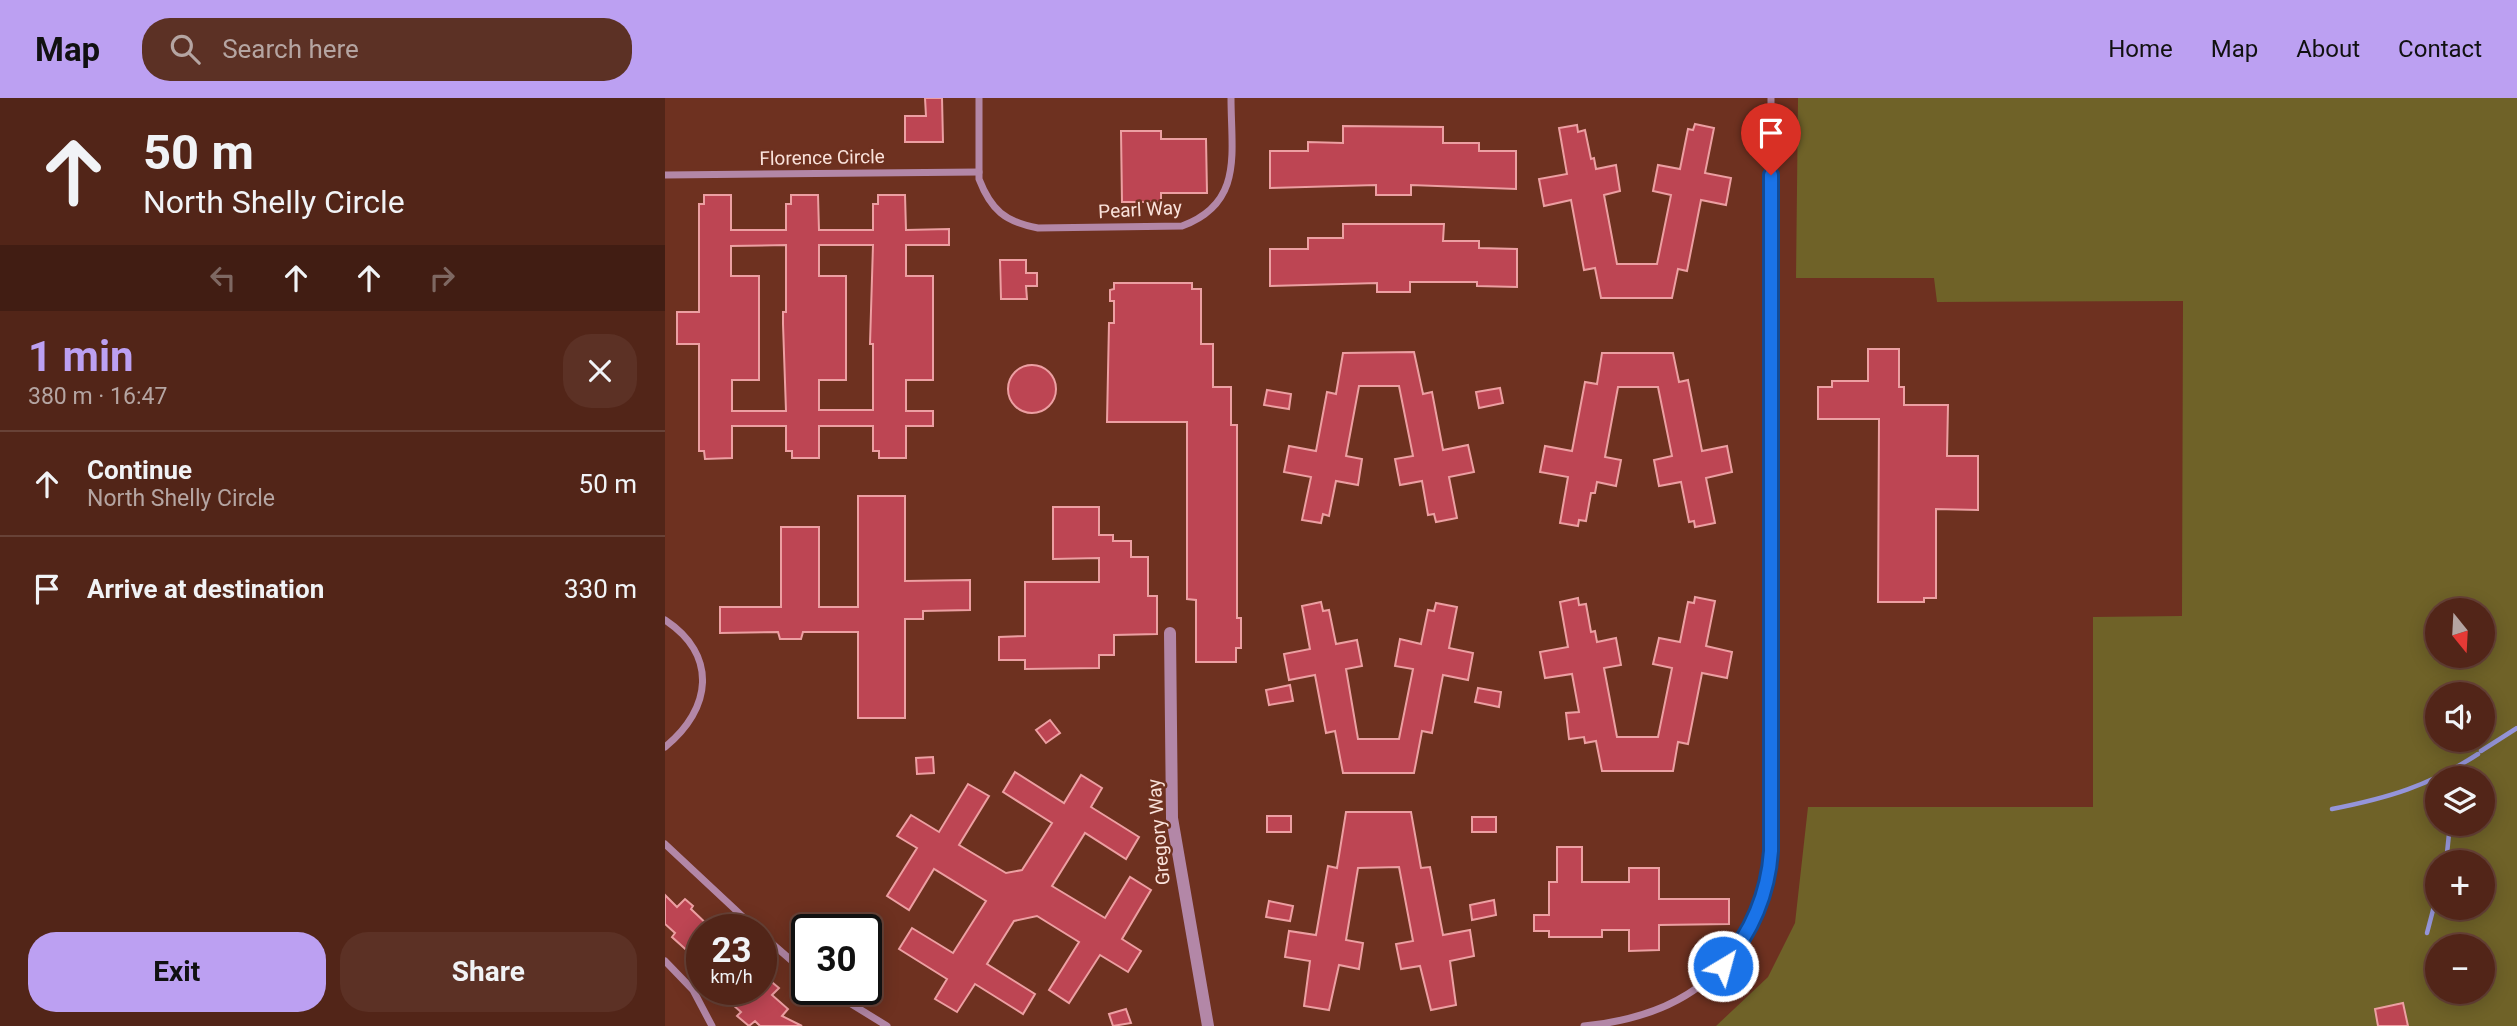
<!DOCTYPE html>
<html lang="en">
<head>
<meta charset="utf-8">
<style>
  :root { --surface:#522518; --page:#5c3125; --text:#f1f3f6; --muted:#b5a5a2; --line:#684237; --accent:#bca0f2 }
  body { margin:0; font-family:Roboto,sans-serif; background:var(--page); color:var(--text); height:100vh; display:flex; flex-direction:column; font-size:26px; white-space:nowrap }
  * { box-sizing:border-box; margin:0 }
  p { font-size:23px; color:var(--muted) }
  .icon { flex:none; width:38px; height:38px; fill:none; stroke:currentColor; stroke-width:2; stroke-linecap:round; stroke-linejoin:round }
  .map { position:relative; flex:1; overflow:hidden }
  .side { display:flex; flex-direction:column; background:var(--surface); width:665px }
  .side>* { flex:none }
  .guide { background:#522518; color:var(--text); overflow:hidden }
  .needle { width:46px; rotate:162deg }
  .controls { position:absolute; left:1760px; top:500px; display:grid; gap:14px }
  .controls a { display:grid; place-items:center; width:70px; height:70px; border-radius:50%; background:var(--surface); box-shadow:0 4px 18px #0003,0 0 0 2px var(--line); font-size:35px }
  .speed { position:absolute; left:21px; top:816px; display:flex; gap:14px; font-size:35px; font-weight:700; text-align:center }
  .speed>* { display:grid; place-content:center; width:91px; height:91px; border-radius:50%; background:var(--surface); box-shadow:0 4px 18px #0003,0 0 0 2px var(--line); line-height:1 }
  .speed small { font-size:18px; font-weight:400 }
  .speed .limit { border:4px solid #111; border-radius:10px; background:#fff; color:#111 }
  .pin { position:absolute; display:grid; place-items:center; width:60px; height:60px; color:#fff; margin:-72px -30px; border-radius:50% 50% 50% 0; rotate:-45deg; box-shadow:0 0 7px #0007 }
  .pin .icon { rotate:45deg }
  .me { position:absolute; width:77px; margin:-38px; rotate:37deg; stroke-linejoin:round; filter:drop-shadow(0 0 5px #0008) }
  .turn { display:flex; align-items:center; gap:24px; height:147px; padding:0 28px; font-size:32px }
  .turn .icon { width:91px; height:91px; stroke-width:2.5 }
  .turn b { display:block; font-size:49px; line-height:60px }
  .lanes { display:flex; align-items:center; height:66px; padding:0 28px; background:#0003; justify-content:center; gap:35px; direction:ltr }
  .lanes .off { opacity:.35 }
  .round { display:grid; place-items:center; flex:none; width:74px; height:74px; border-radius:28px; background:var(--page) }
  .headline { display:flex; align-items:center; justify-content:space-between; height:119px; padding:0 28px }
  h1 { font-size:42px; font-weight:700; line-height:52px; color:var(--accent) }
  .cta { display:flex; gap:14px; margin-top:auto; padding:14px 28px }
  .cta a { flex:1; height:80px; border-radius:28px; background:var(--accent); color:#111; font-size:28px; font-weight:700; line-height:80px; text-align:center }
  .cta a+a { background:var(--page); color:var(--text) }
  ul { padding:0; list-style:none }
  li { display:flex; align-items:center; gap:21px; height:105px; padding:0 28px; border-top:2px solid var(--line) }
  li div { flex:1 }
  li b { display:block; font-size:26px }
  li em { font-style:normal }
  header { display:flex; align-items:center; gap:42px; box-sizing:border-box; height:98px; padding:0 35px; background:var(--accent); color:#111 }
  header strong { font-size:33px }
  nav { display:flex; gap:38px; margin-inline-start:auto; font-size:24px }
  .search { width:490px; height:63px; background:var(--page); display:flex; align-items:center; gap:18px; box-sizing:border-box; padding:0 24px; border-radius:28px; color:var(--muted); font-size:26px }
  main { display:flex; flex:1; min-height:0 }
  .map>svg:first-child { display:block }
</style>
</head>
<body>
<header>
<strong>Map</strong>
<div class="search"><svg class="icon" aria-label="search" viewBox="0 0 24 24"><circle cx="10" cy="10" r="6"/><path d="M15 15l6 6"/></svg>Search here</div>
<nav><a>Home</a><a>Map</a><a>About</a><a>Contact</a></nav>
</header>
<main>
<section class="side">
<div class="guide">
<div class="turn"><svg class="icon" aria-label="ahead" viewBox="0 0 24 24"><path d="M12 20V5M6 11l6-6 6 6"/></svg><div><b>50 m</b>North Shelly Circle</div></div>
<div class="lanes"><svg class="icon off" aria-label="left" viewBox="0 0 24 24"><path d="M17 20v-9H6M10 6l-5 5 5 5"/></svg><svg class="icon" aria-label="ahead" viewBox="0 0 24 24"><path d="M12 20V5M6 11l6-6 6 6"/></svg><svg class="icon" aria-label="ahead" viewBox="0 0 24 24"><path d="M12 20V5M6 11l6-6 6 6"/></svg><svg class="icon off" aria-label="right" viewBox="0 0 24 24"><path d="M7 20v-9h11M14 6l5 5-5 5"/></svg></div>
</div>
<div class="headline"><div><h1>1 min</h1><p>380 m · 16:47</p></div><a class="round"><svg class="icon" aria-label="close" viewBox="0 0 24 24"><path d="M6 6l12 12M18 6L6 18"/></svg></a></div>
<ul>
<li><svg class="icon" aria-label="ahead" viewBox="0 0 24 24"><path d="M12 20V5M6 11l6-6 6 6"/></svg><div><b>Continue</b><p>North Shelly Circle</p></div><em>50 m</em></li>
<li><svg class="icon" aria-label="arrive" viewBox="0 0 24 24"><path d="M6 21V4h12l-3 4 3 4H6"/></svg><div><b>Arrive at destination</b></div><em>330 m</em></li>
</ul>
<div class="cta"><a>Exit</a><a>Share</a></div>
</section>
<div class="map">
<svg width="1852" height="928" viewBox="0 0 1852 928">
  <rect width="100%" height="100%" fill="#6e3120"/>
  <!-- green -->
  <path fill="#6f6228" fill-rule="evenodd" d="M1133 0H1852V928H1051L1103 879 1130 825 1143 709H1428V519L1517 518 1518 203 1272 204 1269 180H1131ZM1773 513H1818V558H1773ZM1773 597H1818V642H1773ZM1773 681H1818V726H1773ZM1773 765H1818V810H1773ZM1773 849H1818V894H1773Z"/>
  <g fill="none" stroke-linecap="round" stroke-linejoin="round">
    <!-- stream -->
    <g stroke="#9595da" stroke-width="4.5">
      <polyline points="1816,653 1852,630"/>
      <path d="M1667 711C1723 700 1764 688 1813 656"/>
      <polyline points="1781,765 1785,726"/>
      <polyline points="1762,835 1773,793"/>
    </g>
  </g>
  <!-- building -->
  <g fill="#bd4553" stroke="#ec9fa2" stroke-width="2" fill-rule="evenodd">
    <polygon points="260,0 277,0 278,44 240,44 240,18 261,18"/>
    <polygon points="1030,26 1049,30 1040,75 1066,80 1061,107 1036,102 1022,173 1013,171 1007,200 936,200 930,170 919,172 906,102 879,108 874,81 902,76 894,30 912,27 913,34 920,32 926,61 929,60 931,71 951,67 955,93 939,97 952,166 992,166 1006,97 988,93 993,67 1015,71 1023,31 1028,32"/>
    <polygon points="678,28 778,29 778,45 814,45 814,53 851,53 851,91 746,87 746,97 711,97 711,87 605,90 605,53 643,53 643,44 678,45"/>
    <polygon points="456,33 496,33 496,41 541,41 542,95 496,95 496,104 457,104"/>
    <path d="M39 97H66V132H121V106H126V97H153L154 132H208V106H213V97H240L241 132 284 131V147H241V178H268V282H241V313H268V328H241V360H214V353H208V328H154V360H127V353H121V328H67V360L40 361 39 353H34V246H12V214H34V106H39ZM121 147V214H118V226L121 313H67V282H94V178H66V148ZM154 147H208L205 246H208V312H154V282H181V178H154Z"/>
    <polygon points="678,126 779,126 778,143 814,143 814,150 852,151 852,189 812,188 812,184 745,184 745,194 712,194 712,185 605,188 605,151 643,151 643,140 678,140"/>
    <polygon points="335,162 361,162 361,175 372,175 372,188 361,188 362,201 336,201"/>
    <polygon points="449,185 527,185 527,191 536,191 536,246 548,246 548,289 566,289 566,327 572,327 572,520 576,520 576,550 571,550 571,564 531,564 531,502 522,501 522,324 442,324 444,225 449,225 449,203 445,203 445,192 449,191"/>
    <polygon points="1203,251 1234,251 1234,289 1239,289 1239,307 1283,307 1282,358 1313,358 1313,412 1271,411 1271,500 1259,500 1259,504 1213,504 1214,321 1153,321 1153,289 1167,289 1167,283 1203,283"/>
    <polygon points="749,254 758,296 767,294 778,352 803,347 809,374 784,379 792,420 771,424 769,416 763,417 757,383 735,387 730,361 748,358 734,288 694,288 681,358 697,361 693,387 671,383 664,418 658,416 656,425 637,422 646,379 619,374 624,348 651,353 662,294 671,296 678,255"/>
    <polygon points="937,255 1008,255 1014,284 1023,282 1037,353 1062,348 1067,374 1041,380 1050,425 1030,429 1029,423 1024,424 1016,384 994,388 989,362 1007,358 993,289 953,289 940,359 956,362 951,388 932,384 930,395 926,395 921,423 914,422 913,428 895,425 903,379 875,374 880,348 907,353 920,284 932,286"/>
    <circle cx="367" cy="291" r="24"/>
    <polygon points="835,290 838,305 814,310 811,294"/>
    <polygon points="602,292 626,296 624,311 599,307"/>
    <polygon points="193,398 240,398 240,483 305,482 305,512 258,513 258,521 240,521 240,620 193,620 193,534 138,534 136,541 115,541 113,534 55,535 55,509 116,509 116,429 154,429 154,509 193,509"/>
    <polygon points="388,409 434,409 434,437 448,437 448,443 466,443 466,459 483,459 483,498 492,498 492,536 449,537 449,557 434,557 434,570 360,571 360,562 334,562 334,539 360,538 360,484 434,484 434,460 388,461"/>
    <polygon points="1030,499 1050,503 1041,548 1067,554 1062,580 1037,575 1023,646 1013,644 1008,673 937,673 931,643 920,645 919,639 904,641 901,615 914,614 907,576 880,580 875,554 903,549 895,504 913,500 914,507 921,506 926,534 930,533 932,544 951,540 956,567 939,570 952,639 993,639 1007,570 988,566 994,540 1015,544 1023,504 1029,505"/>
    <polygon points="656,504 658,513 664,512 671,546 692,542 697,568 681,571 693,641 734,641 748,571 730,568 735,541 756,546 763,512 769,513 771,505 792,509 784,550 808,555 803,582 778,577 767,635 757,633 749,675 678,675 670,633 661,635 650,577 624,582 619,556 645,551 637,508"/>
    <polygon points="625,587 628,603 604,607 601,592"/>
    <polygon points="813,590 836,594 834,609 810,604"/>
    <polygon points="385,622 395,635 381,645 371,632"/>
    <polygon points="268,659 269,675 252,676 251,660"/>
    <polygon points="350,674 399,705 416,677 437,690 426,709 474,739 461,761 420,735 387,788 440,820 465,779 486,792 457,841 476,853 463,874 435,857 404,905 384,892 414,844 372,818 349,823 322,866 370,896 358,916 310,886 292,914 270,901 282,881 234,851 247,830 288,855 321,803 269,771 244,812 222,798 252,750 232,738 246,717 274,734 303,686 324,698 294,747 341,775 357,772 387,725 338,694"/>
    <polygon points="681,714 746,714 756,770 765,769 778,837 805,832 809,858 785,863 791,907 766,912 755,868 736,871 731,846 748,843 734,769 693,770 681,842 698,845 694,871 674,867 664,912 639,908 645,863 620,859 624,833 651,837 663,768 672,770"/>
    <rect x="602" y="718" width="24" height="16"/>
    <rect x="807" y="719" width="24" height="15"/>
    <polygon points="892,749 917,749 917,784 964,784 964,770 994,770 994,801 1064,801 1064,826 994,827 994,852 964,853 964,832 937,832 937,839 884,839 884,833 869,833 869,817 884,817 884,784 892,784"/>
    <polygon points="0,797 12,809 20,801 28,808 26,811 47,831 37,831 37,866 7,839 10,835 0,826"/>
    <polygon points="829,802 831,817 807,822 805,807"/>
    <polygon points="604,803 628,808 625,823 601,819"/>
    <polygon points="96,875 114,890 107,897 123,911 117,918 137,928 95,928 90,923 84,928 72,918 76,914 59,899 66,891 96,891"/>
    <polygon points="1738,905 1743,928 1713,928 1710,911"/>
    <polygon points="461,911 466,925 448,928 444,916"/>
  </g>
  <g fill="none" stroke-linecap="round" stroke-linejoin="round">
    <!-- minor -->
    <g stroke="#b387a7" stroke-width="7">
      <path d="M314 0V81C326 112 340 124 373 130L517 128C579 105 566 55 566 0"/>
      <polyline points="0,77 314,74"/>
      <path d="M0 522C53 557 47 611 0 649"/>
      <polyline points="0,746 91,831"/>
      <polyline points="96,836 142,876"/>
      <polyline points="0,863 28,892 47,928"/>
      <polyline points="162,891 222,928"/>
      <path d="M919 928C1021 918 1081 870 1105 770L1106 0"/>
    </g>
    <!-- tertiary -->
    <polyline stroke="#b387a7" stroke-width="12" points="505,535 507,720 543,928"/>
  </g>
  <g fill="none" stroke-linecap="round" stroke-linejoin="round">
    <defs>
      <path id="route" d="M1058 868C1086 835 1103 797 1106 753V77"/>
    </defs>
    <!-- route casing -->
    <use href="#route" stroke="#114b97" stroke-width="18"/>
    <!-- route -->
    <use href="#route" stroke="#1a73e8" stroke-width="12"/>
  </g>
  <g text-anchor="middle" stroke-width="5" stroke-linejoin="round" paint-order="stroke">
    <!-- street labels -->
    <g font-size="19" fill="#fae2db" stroke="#6e3120">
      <text transform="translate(157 59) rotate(-1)" y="7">Florence Circle</text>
      <text transform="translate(475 111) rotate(-3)" y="7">Pearl Way</text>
      <text transform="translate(493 734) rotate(-95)" y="7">Gregory Way</text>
    </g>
  </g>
</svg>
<div class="controls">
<a><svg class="needle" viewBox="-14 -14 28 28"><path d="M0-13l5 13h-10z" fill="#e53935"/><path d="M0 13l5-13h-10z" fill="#b5a5a2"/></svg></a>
<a><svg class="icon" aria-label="sound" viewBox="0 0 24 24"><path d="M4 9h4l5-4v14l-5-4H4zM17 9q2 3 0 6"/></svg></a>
<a><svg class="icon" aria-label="layers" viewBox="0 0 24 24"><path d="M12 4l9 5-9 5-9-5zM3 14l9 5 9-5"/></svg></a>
<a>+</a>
<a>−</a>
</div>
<div class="speed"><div>23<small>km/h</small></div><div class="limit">30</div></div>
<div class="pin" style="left:1106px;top:77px;background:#d93025"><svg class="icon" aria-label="arrive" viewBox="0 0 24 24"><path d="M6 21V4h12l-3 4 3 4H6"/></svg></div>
<svg class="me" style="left:1058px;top:868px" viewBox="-20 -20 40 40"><circle r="17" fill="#1a73e8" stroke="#fff" stroke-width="3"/><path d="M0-11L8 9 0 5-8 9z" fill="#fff"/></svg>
</div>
</main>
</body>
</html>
